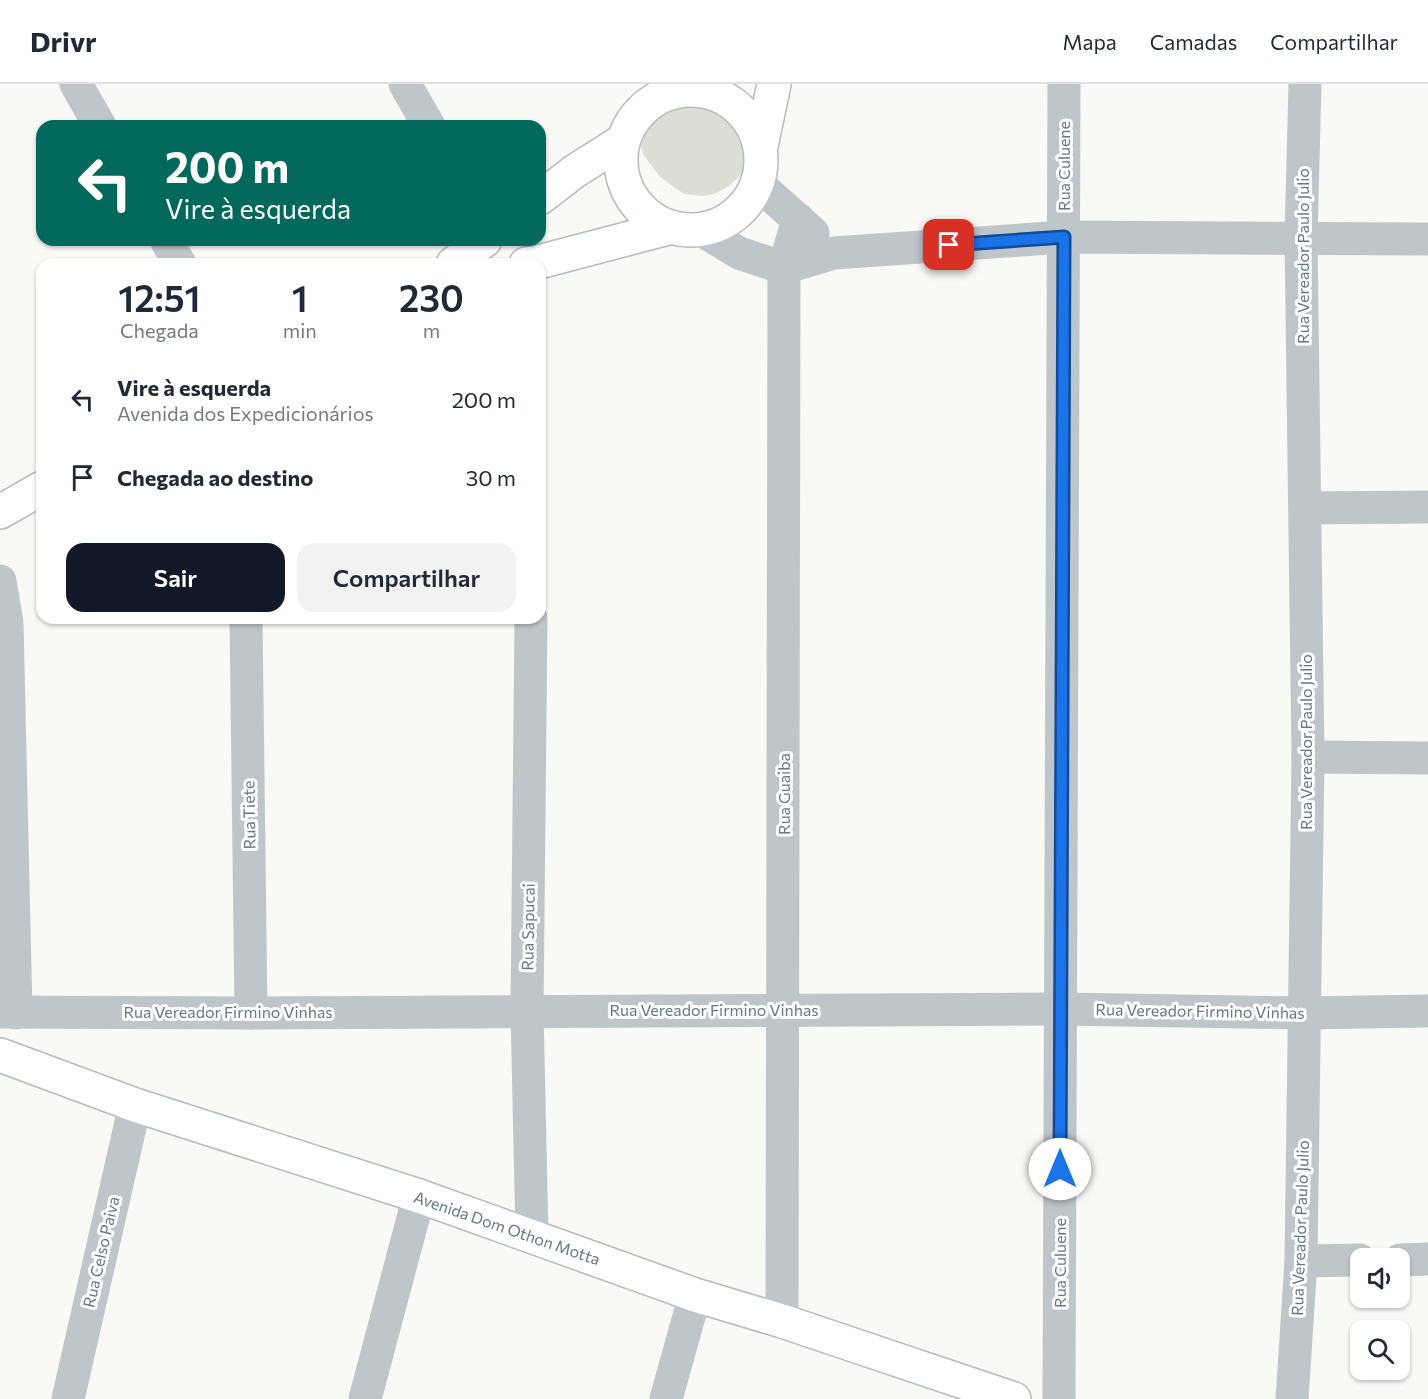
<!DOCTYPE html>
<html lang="pt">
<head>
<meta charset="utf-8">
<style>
  :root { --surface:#fff; --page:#f2f2f3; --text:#1f2937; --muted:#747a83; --line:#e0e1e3; --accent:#111827 }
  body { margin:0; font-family:Commissioner,sans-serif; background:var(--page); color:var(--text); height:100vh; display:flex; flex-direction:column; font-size:22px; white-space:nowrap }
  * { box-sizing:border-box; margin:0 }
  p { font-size:20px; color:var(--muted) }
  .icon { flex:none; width:33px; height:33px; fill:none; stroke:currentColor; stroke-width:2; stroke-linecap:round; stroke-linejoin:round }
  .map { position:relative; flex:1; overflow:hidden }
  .panel { position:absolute; left:36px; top:174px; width:510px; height:366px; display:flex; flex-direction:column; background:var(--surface); border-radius:18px; box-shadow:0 2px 4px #0004 }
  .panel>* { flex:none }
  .banner { position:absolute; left:36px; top:36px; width:510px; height:126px; border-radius:18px; box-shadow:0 2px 4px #0004; background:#00695c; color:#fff; overflow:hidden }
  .controls { position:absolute; left:1350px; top:1164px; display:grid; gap:12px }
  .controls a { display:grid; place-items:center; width:60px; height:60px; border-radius:12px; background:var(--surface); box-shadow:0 2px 4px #0004; font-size:30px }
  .pin { position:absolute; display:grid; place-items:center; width:51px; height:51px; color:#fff; margin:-26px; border-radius:12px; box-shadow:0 3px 9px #0006 }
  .me { position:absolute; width:66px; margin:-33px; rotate:0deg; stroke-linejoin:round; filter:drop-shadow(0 0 4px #0008) }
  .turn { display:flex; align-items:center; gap:21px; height:126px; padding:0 30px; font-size:27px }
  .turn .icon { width:78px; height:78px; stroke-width:2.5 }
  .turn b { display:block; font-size:42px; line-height:51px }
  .eta { display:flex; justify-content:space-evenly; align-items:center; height:102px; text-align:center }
  .eta b { font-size:36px; font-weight:600; line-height:42px }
  .action { display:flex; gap:12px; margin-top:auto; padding:12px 30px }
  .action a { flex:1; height:69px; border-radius:18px; background:var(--accent); color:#fff; font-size:24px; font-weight:600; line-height:69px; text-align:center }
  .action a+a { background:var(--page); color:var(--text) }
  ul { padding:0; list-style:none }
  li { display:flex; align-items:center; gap:18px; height:78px; padding:0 30px }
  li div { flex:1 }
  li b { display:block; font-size:22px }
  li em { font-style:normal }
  header { display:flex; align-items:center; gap:36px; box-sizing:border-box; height:84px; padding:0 30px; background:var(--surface); border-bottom:2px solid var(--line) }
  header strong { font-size:28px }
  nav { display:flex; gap:33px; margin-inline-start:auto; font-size:21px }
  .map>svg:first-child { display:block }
</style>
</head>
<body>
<header>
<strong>Drivr</strong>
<nav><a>Mapa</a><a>Camadas</a><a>Compartilhar</a></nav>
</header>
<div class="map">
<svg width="1428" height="1315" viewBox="0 0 1428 1315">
  <rect width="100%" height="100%" fill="#f9f9f6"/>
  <!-- green -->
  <polygon fill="#daded5" points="682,0 719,0 740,15 750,24 754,36 752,73 745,88 726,104 714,110 704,112 684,110 660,93 643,70 641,61 643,47 650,28 654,20"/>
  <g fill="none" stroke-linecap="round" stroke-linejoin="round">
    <defs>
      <g id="secondary">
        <circle cx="691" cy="76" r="70"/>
        <polyline points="761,62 774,0"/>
        <polyline points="540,114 575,87 621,58"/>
        <polyline points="453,180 485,156"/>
        <polyline points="526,180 535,179 668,144"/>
        <polyline points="0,428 42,404"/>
        <polyline points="0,971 135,1021 419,1112 695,1211 782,1237 1014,1315"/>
      </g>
    </defs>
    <!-- secondary casing -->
    <use href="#secondary" stroke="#b4bcc0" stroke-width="36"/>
    <!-- street -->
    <g stroke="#bfc6c9" stroke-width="33">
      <polyline points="76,0 100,42"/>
      <polyline points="405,0 429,42"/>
      <polyline points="758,100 813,149"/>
      <polyline points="703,147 739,169 784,184 834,169 1064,153 1428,155"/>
      <polyline points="166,156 180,180"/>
      <polyline points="1305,424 1428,423"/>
      <polyline points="0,497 7,539 16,929"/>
      <polyline points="246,534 251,929"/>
      <polyline points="531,534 527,927 532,1152"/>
      <polyline points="1308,673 1428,674"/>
      <polyline points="0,928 251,929 1061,925 1303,929 1428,927"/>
      <polyline points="1400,1176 1428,1175"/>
      <polyline points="1301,1177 1360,1176"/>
      <polyline points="782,1237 784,184 798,135"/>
      <polyline points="68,1315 135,1021"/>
      <polyline points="365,1315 419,1112"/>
      <polyline points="666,1315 695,1211"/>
      <polyline points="1059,1315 1064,0"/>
      <polyline points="1292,1315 1301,1177 1308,673 1301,154 1305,0"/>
    </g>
    <!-- secondary -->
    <use href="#secondary" stroke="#fff" stroke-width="33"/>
  </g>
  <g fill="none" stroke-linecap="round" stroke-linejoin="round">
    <defs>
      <polyline id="route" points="949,161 1064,153 1060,1085"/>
    </defs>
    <!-- route casing -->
    <use href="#route" stroke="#114b97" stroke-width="15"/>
    <!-- route -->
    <use href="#route" stroke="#1a73e8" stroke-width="10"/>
  </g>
  <g text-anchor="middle" stroke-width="6" stroke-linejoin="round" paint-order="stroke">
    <!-- street labels -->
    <g font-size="16" fill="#627a84" stroke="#fff">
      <text transform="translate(1064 82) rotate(-90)" y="6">Rua Culuene</text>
      <text transform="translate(1303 172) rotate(-90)" y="6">Rua Vereador Paulo Julio</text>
      <text transform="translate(1306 658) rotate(-90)" y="6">Rua Vereador Paulo Julio</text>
      <text transform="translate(784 710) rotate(-90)" y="6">Rua Guaiba</text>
      <text transform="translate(249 731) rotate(-91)" y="6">Rua Tiete</text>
      <text transform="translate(528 843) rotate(-89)" y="6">Rua Sapucai</text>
      <text x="714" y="932">Rua Vereador Firmino Vinhas</text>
      <text transform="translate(1200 927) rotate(1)" y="6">Rua Vereador Firmino Vinhas</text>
      <text x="228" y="934">Rua Vereador Firmino Vinhas</text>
      <text transform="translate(507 1144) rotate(19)" y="6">Avenida Dom Othon Motta</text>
      <text transform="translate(1300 1144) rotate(-88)" y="6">Rua Vereador Paulo Julio</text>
      <text transform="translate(101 1168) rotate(-77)" y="6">Rua Celso Paiva</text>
      <text transform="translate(1060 1179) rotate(-90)" y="6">Rua Culuene</text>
    </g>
  </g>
</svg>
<div class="controls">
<a><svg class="icon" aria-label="sound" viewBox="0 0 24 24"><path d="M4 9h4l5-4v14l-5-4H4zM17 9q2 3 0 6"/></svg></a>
<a><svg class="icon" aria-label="search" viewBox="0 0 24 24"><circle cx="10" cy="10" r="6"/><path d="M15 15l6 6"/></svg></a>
</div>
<div class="pin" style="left:949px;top:161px;background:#d93025"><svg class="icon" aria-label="arrive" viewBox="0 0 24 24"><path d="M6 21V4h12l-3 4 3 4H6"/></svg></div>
<svg class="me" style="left:1060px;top:1085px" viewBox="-20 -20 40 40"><circle r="19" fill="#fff"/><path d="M0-13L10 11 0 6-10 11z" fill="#1a73e8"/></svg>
<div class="banner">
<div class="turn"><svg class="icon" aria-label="left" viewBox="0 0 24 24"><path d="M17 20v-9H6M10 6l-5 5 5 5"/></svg><div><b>200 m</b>Vire à esquerda</div></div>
</div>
<section class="panel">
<div class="eta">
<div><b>12:51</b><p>Chegada</p></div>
<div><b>1</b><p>min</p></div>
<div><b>230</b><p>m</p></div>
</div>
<ul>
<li><svg class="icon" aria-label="left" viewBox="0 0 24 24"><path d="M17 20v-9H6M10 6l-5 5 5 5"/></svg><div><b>Vire à esquerda</b><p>Avenida dos Expedicionários</p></div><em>200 m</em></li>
<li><svg class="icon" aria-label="arrive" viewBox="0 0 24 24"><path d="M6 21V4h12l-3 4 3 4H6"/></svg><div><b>Chegada ao destino</b></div><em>30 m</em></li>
</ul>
<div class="action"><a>Sair</a><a>Compartilhar</a></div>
</section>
</div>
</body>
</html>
